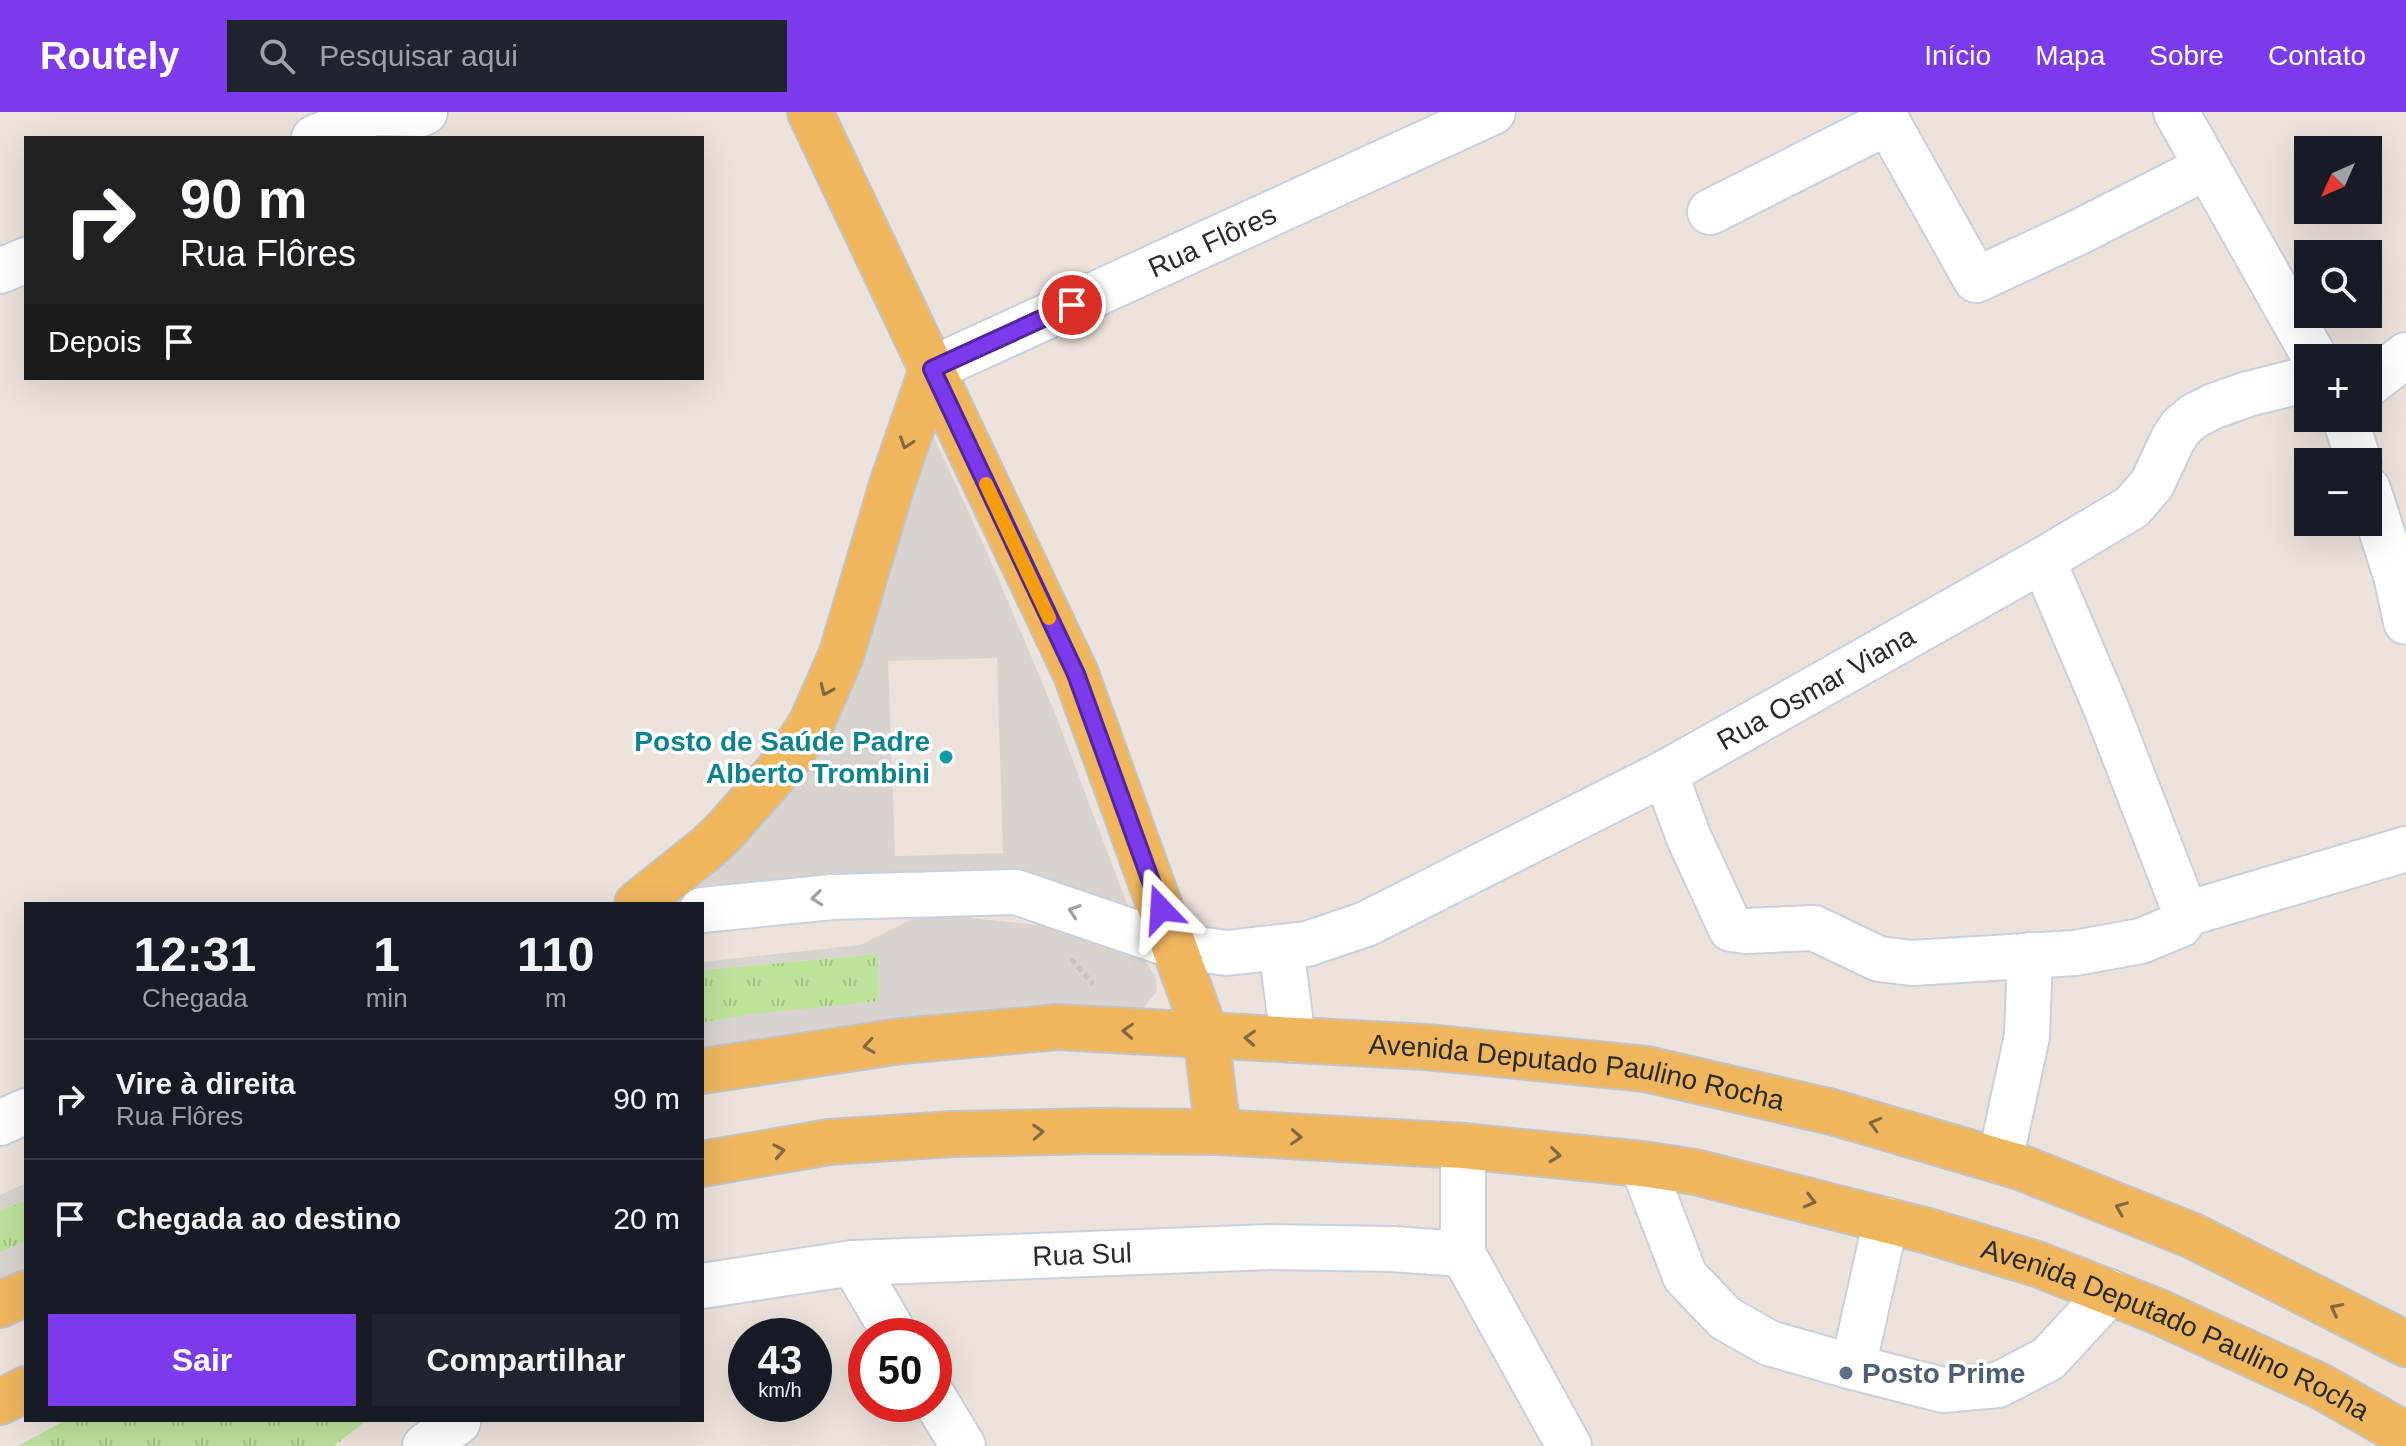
<!DOCTYPE html>
<html lang="pt">
<head>
<meta charset="utf-8">
<style>
  :root { --surface:#171b24; --page:#20242c; --text:#f1f3f6; --muted:#9ea1a6; --line:#363941; --accent:#7c3aed }
  body { margin:0; font-family:Arial,sans-serif; background:var(--page); color:var(--text); height:100vh; display:flex; flex-direction:column; font-size:30px; white-space:nowrap }
  * { box-sizing:border-box; margin:0 }
  p { font-size:26px; color:var(--muted) }
  .icon { flex:none; width:44px; height:44px; fill:none; stroke:currentColor; stroke-width:2; stroke-linecap:round; stroke-linejoin:round }
  .map { position:relative; flex:1; overflow:hidden }
  .drawer { position:absolute; left:24px; top:790px; width:680px; height:520px; display:flex; flex-direction:column; background:var(--surface); border-radius:0px; box-shadow:0 8px 32px #0002 }
  .drawer>* { flex:none }
  .guide { position:absolute; left:24px; top:24px; width:680px; height:244px; border-radius:0px; box-shadow:0 8px 32px #0002; background:#202124; color:#fff; overflow:hidden }
  .needle { width:52px; rotate:225deg }
  .buttons { position:absolute; left:2294px; top:24px; display:grid; gap:16px }
  .buttons a { display:grid; place-items:center; width:88px; height:88px; border-radius:0px; background:var(--surface); box-shadow:0 8px 32px #0002; font-size:40px }
  .speed { position:absolute; left:728px; top:1206px; display:flex; gap:16px; font-size:40px; font-weight:700; text-align:center }
  .speed>* { display:grid; place-content:center; width:104px; height:104px; border-radius:50%; background:var(--surface); box-shadow:0 8px 32px #0002; line-height:1 }
  .speed small { font-size:20px; font-weight:400 }
  .speed .limit { border:12px solid #d22; background:#fff; color:#111 }
  .pin { position:absolute; display:grid; place-items:center; width:68px; height:68px; color:#fff; margin:-34px; border:4px solid #fff; border-radius:50%; box-shadow:0 2px 8px #0007 }
  .me { position:absolute; width:88px; margin:-44px; rotate:340deg; stroke-linejoin:round; filter:drop-shadow(0 0 6px #0008) }
  .turn { display:flex; align-items:center; gap:28px; height:168px; padding:0 24px; font-size:36px }
  .turn .icon { width:104px; height:104px; stroke-width:2.5 }
  .turn b { display:block; font-size:56px; line-height:68px }
  .then { display:flex; align-items:center; height:76px; padding:0 24px; background:#0003; gap:16px; font-size:30px }
  .eta { display:flex; justify-content:space-evenly; align-items:center; height:136px; text-align:center }
  .eta b { font-size:48px; font-weight:800; line-height:56px }
  .button { display:flex; gap:16px; margin-top:auto; padding:16px 24px }
  .button a { flex:1; height:92px; border-radius:0px; background:var(--accent); color:#fff; font-size:32px; font-weight:800; line-height:92px; text-align:center }
  .button a+a { background:var(--page); color:var(--text) }
  ul { padding:0; list-style:none }
  li { display:flex; align-items:center; gap:24px; height:120px; padding:0 24px; border-top:2px solid var(--line) }
  li div { flex:1 }
  li b { display:block; font-size:30px }
  li em { font-style:normal }
  header { display:flex; align-items:center; gap:48px; box-sizing:border-box; height:112px; padding:0 40px; background:var(--accent); color:#fff }
  header strong { font-size:38px }
  nav { display:flex; gap:44px; margin-inline-start:auto; font-size:28px }
  .search { width:560px; height:72px; background:var(--page); display:flex; align-items:center; gap:20px; box-sizing:border-box; padding:0 28px; border-radius:0px; color:var(--muted); font-size:30px }
  .map>svg:first-child { display:block }
</style>
</head>
<body>
<header>
<strong>Routely</strong>
<div class="search"><svg class="icon" aria-label="search" viewBox="0 0 24 24"><circle cx="10" cy="10" r="6"/><path d="M15 15l6 6"/></svg>Pesquisar aqui</div>
<nav><a>Início</a><a>Mapa</a><a>Sobre</a><a>Contato</a></nav>
</header>
<div class="map">
<svg width="2406" height="1334" viewBox="0 0 2406 1334">
  <defs>
    <pattern id="grass-tufts" width="24" height="20" patternUnits="userSpaceOnUse" patternTransform="scale(2)"><rect width="24" height="20" fill="#bde299"/><path d="M3 7l-1-3M5 7V3M7 7l1-3M15 17l-1-3M17 17v-4M19 17l1-3" fill="none" stroke="#a3c284"/></pattern>
  </defs>
  <rect width="100%" height="100%" fill="#ece2dc"/>
  <!-- grass -->
  <g fill="url(#grass-tufts)">
    <polygon points="878,842 879,890 746,903 702,911 702,858"/>
    <polygon points="26,1088 26,1129 0,1141 0,1099"/>
    <polygon points="66,1308 367,1308 334,1334 18,1334"/>
  </g>
  <!-- plaza -->
  <g fill="#d8d3cf" fill-rule="evenodd">
    <path d="M931 319 990 447 1055 601 1132 805 975 767 909 760 690 774 839 598 887 475ZM997 546 1003 741 895 744 888 549Z"/>
    <polygon points="924,801 1058,815 1127,837 1147,851 1156,866 1157,879 1142,898 1028,893 702,935 702,911 746,903 879,889 878,842 702,858 702,850 860,833"/>
    <polygon points="26,1071 26,1088 0,1099 0,1083"/>
    <polygon points="26,1129 26,1162 0,1174 0,1141"/>
  </g>
  <g fill="none" stroke-linecap="round" stroke-linejoin="round">
    <defs>
      <g id="minor">
        <polyline points="1882,0 1976,168 2077,121 2207,55"/>
        <polyline points="2176,0 2315,246"/>
        <polyline points="314,26 373,1 421,2 425,0"/>
        <polyline points="1710,100 1888,10"/>
        <polyline points="0,159 26,148"/>
        <path id="s1" d="M932 257 1493 0"/>
        <polyline points="2368,273 2406,243"/>
        <polyline points="2345,306 2359,350"/>
        <polyline points="2368,377 2397,467 2406,510"/>
        <polyline points="2043,448 2106,596 2186,802"/>
        <polyline points="1665,661 1689,726 1731,817 1746,819 1814,816 1879,847 1912,851 2075,841 2141,829 2180,813 2186,802 2406,737"/>
        <path id="s2" d="M702 798 832 785 1016 780 1174 834 1227 841 1307 832 1366 812 1665 661 2043 448 2132 395 2152 372 2173 327 2181 315 2194 304 2214 294 2248 282 2308 267"/>
        <polyline points="1281,835 1293,928"/>
        <polyline points="0,1011 26,999"/>
        <polyline points="1463,1034 1463,1142 1569,1334"/>
        <polyline points="2000,1049 2027,924 2030,843"/>
        <polyline points="1642,1052 1685,1164 1725,1206 1769,1231 1853,1255 1943,1278 1998,1273 2048,1247 2110,1180"/>
        <polyline points="853,1151 896,1224"/>
        <path id="s3" d="M702 1174 853 1151 1270 1135 1392 1137 1463 1142"/>
        <polyline points="1853,1255 1886,1108"/>
        <polyline points="934,1286 963,1334"/>
        <polyline points="425,1334 458,1310"/>
      </g>
      <g id="major">
        <polyline points="810,0 1076,562 1206,923 1218,1020"/>
        <polyline points="637,792 707,736 725,719 785,651 811,612 841,544 892,373 932,257"/>
        <path id="s4" d="M702 959 901 929 1058 915 1426 935 1646 957 1832 1000 2020 1055 2193 1124 2406 1232"/>
        <path id="s5" d="M702 1052 829 1030 953 1022 1096 1019 1218 1020 1463 1034 1642 1052 1695 1060 1928 1119 2037 1152 2159 1200 2322 1275 2406 1323"/>
        <polyline points="0,1193 26,1181"/>
        <polyline points="0,1290 26,1277"/>
      </g>
    </defs>
    <!-- minor casing -->
    <use href="#minor" stroke="#cad0db" stroke-width="48"/>
    <!-- major casing -->
    <use href="#major" stroke="#c3c3c3" stroke-width="48"/>
    <!-- path -->
    <polyline stroke="#c3c3c3" stroke-width="5" stroke-dasharray="6 4" stroke-linecap="butt" points="1071,847 1093,872"/>
    <!-- minor -->
    <use href="#minor" stroke="#fff" stroke-width="44"/>
    <!-- major -->
    <use href="#major" stroke="#efb65e" stroke-width="44"/>
  </g>
  <!-- one-way arrows -->
  <defs><path id="oneway-chevron" d="M-2-3.5L2.5 0L-2 3.5" fill="none" stroke-width="1.6" stroke-linecap="round" stroke-linejoin="round" transform="scale(2)"/></defs>
  <g stroke="#836941">
    <use href="#oneway-chevron" transform="translate(906 331) rotate(109)"/>
    <use href="#oneway-chevron" transform="translate(826 578) rotate(114)"/>
    <use href="#oneway-chevron" transform="translate(1128 919) rotate(-177)"/>
    <use href="#oneway-chevron" transform="translate(1250 926) rotate(-177)"/>
    <use href="#oneway-chevron" transform="translate(869 934) rotate(171)"/>
    <use href="#oneway-chevron" transform="translate(1875 1012) rotate(-164)"/>
    <use href="#oneway-chevron" transform="translate(1038 1020) rotate(-2)"/>
    <use href="#oneway-chevron" transform="translate(1296 1025) rotate(3)"/>
    <use href="#oneway-chevron" transform="translate(779 1039) rotate(-10)"/>
    <use href="#oneway-chevron" transform="translate(1555 1043) rotate(6)"/>
    <use href="#oneway-chevron" transform="translate(1810 1089) rotate(14)"/>
    <use href="#oneway-chevron" transform="translate(2121 1096) rotate(-158)"/>
    <use href="#oneway-chevron" transform="translate(2336 1197) rotate(-153)"/>
  </g>
  <g stroke="#9f9f9f">
    <use href="#oneway-chevron" transform="translate(817 786) rotate(174)"/>
    <use href="#oneway-chevron" transform="translate(1074 799) rotate(-161)"/>
  </g>
  <g fill="none" stroke-linecap="round" stroke-linejoin="round">
    <defs>
      <polyline id="route" points="1072,193 932,257 1076,562 1161,797"/>
    </defs>
    <!-- route casing -->
    <use href="#route" stroke="#51269a" stroke-width="20"/>
    <!-- route -->
    <use href="#route" stroke="#7c3aed" stroke-width="14"/>
    <!-- slow -->
    <polyline stroke="#f59e0b" stroke-width="14" points="986,372 1049,506"/>
  </g>
  <!-- markers -->
  <circle fill="#0f9aa8" stroke="#fff" stroke-width="3" cx="946" cy="645" r="8"/>
  <circle fill="#5c6f8a" stroke="#fff" stroke-width="3" cx="1846" cy="1261" r="8"/>
  <g text-anchor="middle" stroke-width="7" stroke-linejoin="round" paint-order="stroke">
    <!-- street labels -->
    <g font-size="28" fill="#2a2a2a" stroke="#fff">
      <text dy="10" stroke="none"><textPath href="#s1" startOffset="308">Rua Flôres</textPath></text>
      <text dy="10" stroke="none"><textPath href="#s2" startOffset="1186">Rua Osmar Viana</textPath></text>
      <text dy="10" stroke="none"><textPath href="#s4" startOffset="880">Avenida Deputado Paulino Rocha</textPath></text>
      <text dy="10" stroke="none"><textPath href="#s3" startOffset="382">Rua Sul</textPath></text>
      <text dy="10" stroke="none"><textPath href="#s5" startOffset="1504">Avenida Deputado Paulino Rocha</textPath></text>
    </g>
    <!-- culture labels -->
    <g font-size="28" font-weight="bold" fill="#0d838f" stroke="#fff" text-anchor="end">
      <text x="930" y="639">Posto de Saúde Padre<tspan x="930" dy="32">Alberto Trombini</tspan></text>
    </g>
    <!-- service labels -->
    <g font-size="28" font-weight="bold" fill="#4e5e75" stroke="#fff" text-anchor="start">
      <text x="1862" y="1271">Posto Prime</text>
    </g>
  </g>
</svg>
<div class="buttons">
<a><svg class="needle" viewBox="-14 -14 28 28"><path d="M0-13l5 13h-10z" fill="#e53935"/><path d="M0 13l5-13h-10z" fill="#9ea1a6"/></svg></a>
<a><svg class="icon" aria-label="search" viewBox="0 0 24 24"><circle cx="10" cy="10" r="6"/><path d="M15 15l6 6"/></svg></a>
<a>+</a>
<a>−</a>
</div>
<div class="speed"><div>43<small>km/h</small></div><div class="limit">50</div></div>
<div class="pin" style="left:1072px;top:193px;background:#d93025"><svg class="icon" aria-label="arrive" viewBox="0 0 24 24"><path d="M6 21V4h12l-3 4 3 4H6"/></svg></div>
<svg class="me" style="left:1161px;top:797px" viewBox="-20 -20 40 40"><path d="M0-17L14 15 0 8-14 15z" fill="#7c3aed" stroke="#fff" stroke-width="4"/></svg>
<div class="guide">
<div class="turn"><svg class="icon" aria-label="right" viewBox="0 0 24 24"><path d="M7 20v-9h11M14 6l5 5-5 5"/></svg><div><b>90 m</b>Rua Flôres</div></div>
<div class="then">Depois<svg class="icon" aria-label="arrive" viewBox="0 0 24 24"><path d="M6 21V4h12l-3 4 3 4H6"/></svg></div>
</div>
<section class="drawer">
<div class="eta">
<div><b>12:31</b><p>Chegada</p></div>
<div><b>1</b><p>min</p></div>
<div><b>110</b><p>m</p></div>
</div>
<ul>
<li><svg class="icon" aria-label="right" viewBox="0 0 24 24"><path d="M7 20v-9h11M14 6l5 5-5 5"/></svg><div><b>Vire à direita</b><p>Rua Flôres</p></div><em>90 m</em></li>
<li><svg class="icon" aria-label="arrive" viewBox="0 0 24 24"><path d="M6 21V4h12l-3 4 3 4H6"/></svg><div><b>Chegada ao destino</b></div><em>20 m</em></li>
</ul>
<div class="button"><a>Sair</a><a>Compartilhar</a></div>
</section>
</div>
</body>
</html>
